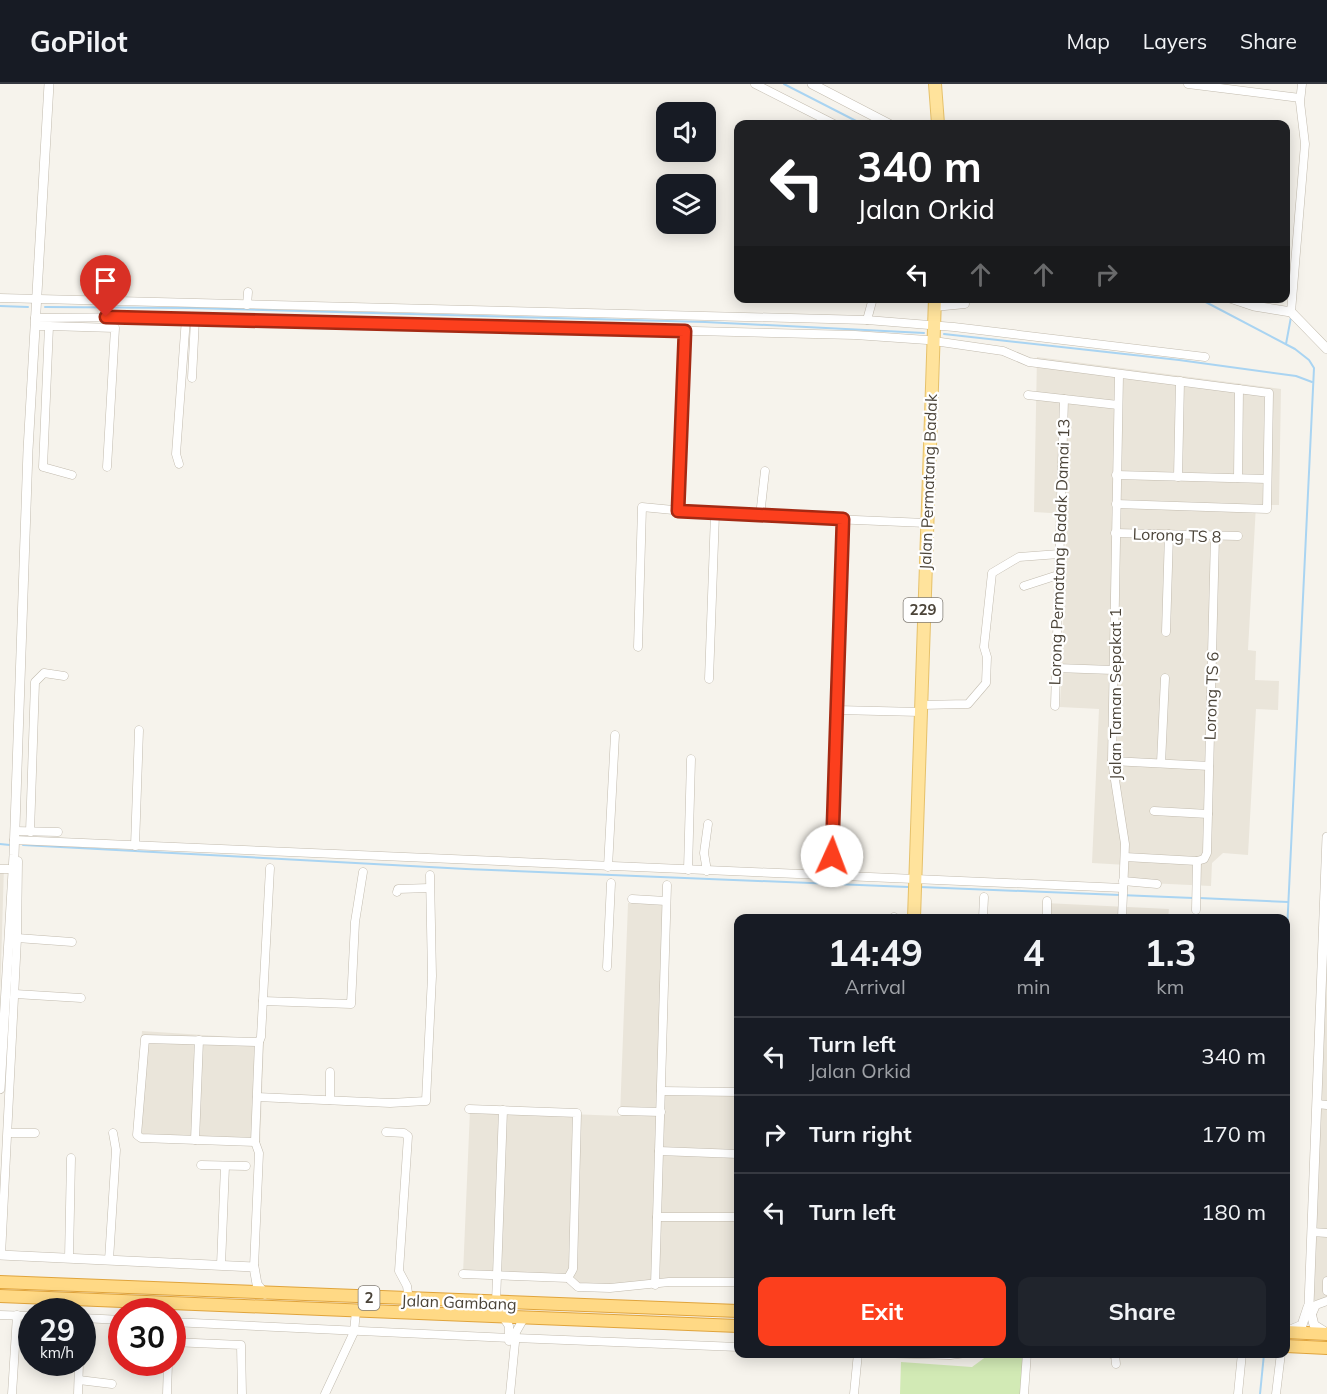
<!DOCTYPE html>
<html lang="en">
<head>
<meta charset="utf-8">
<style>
  :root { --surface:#171b24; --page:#20242c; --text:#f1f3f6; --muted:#9ea1a6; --line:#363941; --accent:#fc3f1d }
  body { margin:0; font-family:Mulish,sans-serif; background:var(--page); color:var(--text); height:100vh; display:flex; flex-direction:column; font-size:22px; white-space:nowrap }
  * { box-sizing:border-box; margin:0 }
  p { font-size:20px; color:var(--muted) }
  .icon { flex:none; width:33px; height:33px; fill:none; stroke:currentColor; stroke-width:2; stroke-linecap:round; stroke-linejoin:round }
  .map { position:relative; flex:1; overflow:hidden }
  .details { position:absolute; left:734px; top:830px; width:556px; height:444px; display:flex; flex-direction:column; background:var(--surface); border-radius:12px; box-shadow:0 3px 15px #0003 }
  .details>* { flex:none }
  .hud { position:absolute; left:734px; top:36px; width:556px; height:183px; border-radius:12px; box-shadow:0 3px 15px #0003; background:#202124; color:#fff; overflow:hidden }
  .tools { position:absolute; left:656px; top:18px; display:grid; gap:12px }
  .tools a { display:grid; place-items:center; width:60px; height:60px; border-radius:12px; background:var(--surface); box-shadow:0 3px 15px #0003; font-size:30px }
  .speed { position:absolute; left:18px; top:1214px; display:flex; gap:12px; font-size:30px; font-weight:700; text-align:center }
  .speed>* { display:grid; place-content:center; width:78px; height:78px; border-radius:50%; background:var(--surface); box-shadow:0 3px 15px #0003; line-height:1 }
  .speed small { font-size:15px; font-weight:400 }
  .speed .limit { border:9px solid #d22; background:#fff; color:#111 }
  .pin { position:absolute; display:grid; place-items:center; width:51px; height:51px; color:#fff; margin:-62px -26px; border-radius:50% 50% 50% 0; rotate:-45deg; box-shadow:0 0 6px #0007 }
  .pin .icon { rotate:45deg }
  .me { position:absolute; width:66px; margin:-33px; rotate:2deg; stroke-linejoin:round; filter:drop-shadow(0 0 4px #0008) }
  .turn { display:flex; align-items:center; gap:21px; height:126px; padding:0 24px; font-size:27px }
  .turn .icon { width:78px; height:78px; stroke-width:2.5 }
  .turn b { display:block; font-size:42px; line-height:51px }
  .lanes { display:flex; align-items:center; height:57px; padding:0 24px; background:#0003; justify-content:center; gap:30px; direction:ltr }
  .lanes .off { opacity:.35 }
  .eta { display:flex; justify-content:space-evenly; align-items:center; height:102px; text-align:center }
  .eta b { font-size:36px; font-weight:700; line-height:42px }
  .action { display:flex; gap:12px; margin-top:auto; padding:12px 24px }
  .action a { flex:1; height:69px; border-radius:12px; background:var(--accent); color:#fff; font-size:24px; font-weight:700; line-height:69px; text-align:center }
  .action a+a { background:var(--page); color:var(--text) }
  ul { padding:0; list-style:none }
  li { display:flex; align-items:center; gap:18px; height:78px; padding:0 24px; border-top:2px solid var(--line) }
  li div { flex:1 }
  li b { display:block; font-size:22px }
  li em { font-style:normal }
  header { display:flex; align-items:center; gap:36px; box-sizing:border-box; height:84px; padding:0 30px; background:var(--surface); border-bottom:2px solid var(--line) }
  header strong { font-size:28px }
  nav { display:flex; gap:33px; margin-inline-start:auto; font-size:21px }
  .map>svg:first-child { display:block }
</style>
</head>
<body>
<header>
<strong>GoPilot</strong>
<nav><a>Map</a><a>Layers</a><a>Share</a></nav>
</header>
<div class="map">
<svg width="1327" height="1310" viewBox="0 0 1327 1310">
  <rect width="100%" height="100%" fill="#f6f3ec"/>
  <!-- residential -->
  <g fill="#eae5da">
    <polygon points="1037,273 1281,305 1279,421 1256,421 1248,566 1256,567 1255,596 1279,597 1278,626 1256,625 1248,771 1223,769 1212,779 1211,802 1127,798 1127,781 1092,779 1099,625 1060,623 1067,430 1034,428"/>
    <polygon points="1327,767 1327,1217 1313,1216"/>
    <polygon points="0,782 4,782 0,914"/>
    <polygon points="628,819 665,821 660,1006 738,1008 738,1197 571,1201 563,1195 463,1190 470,1026 620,1032"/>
    <polygon points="1045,819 1169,825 1168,834 1045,834"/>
    <polygon points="142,947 264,955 260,1061 136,1053"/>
  </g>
  <!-- green -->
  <polygon fill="#d2eab5" points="991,1269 1025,1270 1022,1310 900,1310 901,1278 972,1283"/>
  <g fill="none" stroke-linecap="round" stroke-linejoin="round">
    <!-- stream -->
    <g stroke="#a9d4f2" stroke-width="2">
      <polyline points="784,0 862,40"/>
      <polyline points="1198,214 1295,265 1309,276 1314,284 1286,868"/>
      <polyline points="0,222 28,223"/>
      <polyline points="45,223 190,224 705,238 924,249"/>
      <polyline points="944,250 1179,276 1296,292 1312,298"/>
      <polyline points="1286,260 1291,233"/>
      <polyline points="0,760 10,761"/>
      <polyline points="23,761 466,785 908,803"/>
      <polyline points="920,803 1193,814"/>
      <polyline points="1199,814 1288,818"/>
      <polyline points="1260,1310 1264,1270"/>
    </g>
    <defs>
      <g id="minor">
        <polyline points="755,0 834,40"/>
        <polyline points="1188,0 1300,14"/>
        <polyline points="0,214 867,236 954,243 1205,273"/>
        <polyline points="247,221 248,208"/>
        <polyline points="934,223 965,220"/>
        <polyline points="1291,228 1305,60 1300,18 1302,0"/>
        <polyline points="35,234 144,233 855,251 927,256 1003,267 1029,278 1269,309 1267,425 1116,420"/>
        <polyline points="867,236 873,214"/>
        <polyline points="35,242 49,242 43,383 72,391"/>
        <polyline points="49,242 115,244 107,383"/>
        <polyline points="1119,291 1112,677 1125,760 1122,834"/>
        <polyline points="192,294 195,235"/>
        <polyline points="1028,311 1118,321"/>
        <polyline points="179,380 176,370 186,234"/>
        <polyline points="1116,391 1267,395"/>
        <polyline points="1178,393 1180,297"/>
        <polyline points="1238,394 1239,305"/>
        <polyline points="678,427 685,247"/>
        <polyline points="760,432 765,387"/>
        <polyline points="1115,449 1238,452"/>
        <polyline points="1024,502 1058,491"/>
        <polyline points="1166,548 1169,450"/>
        <polyline points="638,563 642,423 715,430 926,439"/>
        <polyline points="1056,584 1113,586"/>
        <polyline points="709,595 715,430"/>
        <polyline points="920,621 968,620 986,599 987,573 984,563 992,489 1019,473 1059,470"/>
        <polyline points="1055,622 1064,315"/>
        <polyline points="837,626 920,628"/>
        <polyline points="1112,677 1209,682"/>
        <polyline points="1161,679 1165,594"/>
        <polyline points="1154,727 1208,730"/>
        <polyline points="15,747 58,748"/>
        <polyline points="30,748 35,598 44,589 64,592"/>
        <polyline points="14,756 1123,804"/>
        <polyline points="135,762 139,646"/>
        <polyline points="1125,773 1197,777 1204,775 1207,769 1215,452"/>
        <polyline points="608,783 615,651"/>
        <polyline points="0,785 12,785"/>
        <polyline points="688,786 691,675"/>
        <polyline points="707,787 704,769 708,740"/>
        <polyline points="831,793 843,435"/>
        <polyline points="1123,797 1157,800"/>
        <polyline points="397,808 398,805 429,804"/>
        <polyline points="632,815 666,817"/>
        <polyline points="1196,826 1197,777"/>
        <polyline points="894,834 894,833"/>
        <polyline points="983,834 984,813"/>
        <polyline points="1047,834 1047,817"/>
        <polyline points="17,854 72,858"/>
        <polyline points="607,883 611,799"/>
        <polyline points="15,910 81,914"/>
        <polyline points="263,917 351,920 355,838 363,788"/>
        <polyline points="330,988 330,1016"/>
        <polyline points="661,1007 738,1008"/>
        <polyline points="257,1013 390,1019 426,1017 432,892 430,791"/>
        <polyline points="1317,1020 1327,1021"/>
        <polyline points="622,1027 661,1028"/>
        <polyline points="386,1048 404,1049 408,1052 399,1187 407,1202 409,1216"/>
        <polyline points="8,1049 35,1049"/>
        <polyline points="195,1056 199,956"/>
        <polyline points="255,1058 141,1054 137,1051 145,955 259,958"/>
        <polyline points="659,1067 738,1070"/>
        <polyline points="201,1081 246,1082"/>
        <polyline points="657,1133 738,1133"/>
        <polyline points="1312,1148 1327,1149"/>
        <polyline points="1,1171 17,854 18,777"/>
        <polyline points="69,1174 71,1074"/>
        <polyline points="109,1176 116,1066 113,1049"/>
        <polyline points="221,1181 225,1082"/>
        <polyline points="254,1183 259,1069 255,1058 259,958 261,953 270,784"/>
        <polyline points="463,1190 568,1194 573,1185 577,1029 469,1025"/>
        <polyline points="568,1194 578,1203 610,1204 669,1198 738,1198"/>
        <polyline points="1327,1197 1327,1207"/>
        <polyline points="655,1201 667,801"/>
        <polyline points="496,1219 503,1026"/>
        <polyline points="1312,1230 1316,1221 1327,1217"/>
        <polyline points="0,1231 32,1232"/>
        <polyline points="503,1233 509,1242 509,1257"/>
        <polyline points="82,1234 122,1236"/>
        <polyline points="172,1238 510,1254"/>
        <polyline points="515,1254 738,1263"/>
        <polyline points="172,1258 241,1261 242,1310"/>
        <polyline points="877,1269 950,1271 966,1269"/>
        <polyline points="1108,1269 1115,1271 1116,1280"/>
        <polyline points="79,1296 112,1300"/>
        <polyline points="12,1310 17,1231"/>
        <polyline points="78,1310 79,1278"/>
        <polyline points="167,1310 168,1278"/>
        <polyline points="325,1310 354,1248 356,1227"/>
        <polyline points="510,1310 516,1248 524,1234"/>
        <polyline points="854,1310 858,1269"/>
        <polyline points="1024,1310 1027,1269"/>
        <polyline points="1238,1310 1242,1269"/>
        <polyline points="1276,1310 1281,1269"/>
      </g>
      <g id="tertiary">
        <polyline points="812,0 889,40"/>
        <polyline points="1230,214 1254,222 1291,228 1327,265"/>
        <polyline points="1327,753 1309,1221 1314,1241 1327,1249"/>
        <polyline points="0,1005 14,771 28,366 49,0"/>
        <polyline points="0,1171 254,1183 257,1200 265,1210"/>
        <polyline points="1288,1247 1302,1241 1308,1223"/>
      </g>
      <g id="primary">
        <polyline points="935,0 938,40"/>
        <polyline points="914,834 935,214"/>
      </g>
      <g id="trunk">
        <polyline points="0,1198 738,1227"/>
        <polyline points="0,1212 738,1242"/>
        <polyline points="1286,1248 1327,1250"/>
        <polyline points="1286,1262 1327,1264"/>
      </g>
    </defs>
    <!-- minor casing -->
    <use href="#minor" stroke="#c2bbae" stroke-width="9"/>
    <!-- tertiary casing -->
    <use href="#tertiary" stroke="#c2bbae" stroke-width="10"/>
    <!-- primary casing -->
    <use href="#primary" stroke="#e6c16a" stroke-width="14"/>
    <!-- trunk casing -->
    <use href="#trunk" stroke="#e0a43c" stroke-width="14"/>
    <!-- minor -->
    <use href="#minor" stroke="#fff" stroke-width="8"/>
    <!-- tertiary -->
    <use href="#tertiary" stroke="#fff" stroke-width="9"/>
    <!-- primary -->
    <use href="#primary" stroke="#ffe39c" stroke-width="12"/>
    <!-- trunk -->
    <use href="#trunk" stroke="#ffd985" stroke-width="12"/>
  </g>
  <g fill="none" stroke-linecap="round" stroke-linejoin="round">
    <defs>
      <polyline id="route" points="106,233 685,247 678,427 843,435 832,772"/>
    </defs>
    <!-- route casing -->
    <use href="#route" stroke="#a42913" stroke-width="15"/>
    <!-- route -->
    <use href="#route" stroke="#fc3f1d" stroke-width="10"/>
  </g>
  <g text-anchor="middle" stroke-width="4.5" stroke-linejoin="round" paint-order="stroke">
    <!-- shield labels -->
    <g fill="#fff" stroke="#817c74" stroke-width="1.5">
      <rect x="903.5" y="514" width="39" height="24" rx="4.5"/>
      <rect x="358.5" y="1202" width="21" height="24" rx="4.5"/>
    </g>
    <g font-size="15" font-weight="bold" fill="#4b4439">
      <text x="923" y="531">229</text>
      <text x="369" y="1219">2</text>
    </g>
    <!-- street labels -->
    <g font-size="16" fill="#4b4439" stroke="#fff">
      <text transform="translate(928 398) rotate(-88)" y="6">Jalan Permatang Badak</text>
      <text transform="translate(1177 451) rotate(2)" y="6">Lorong TS 8</text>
      <text transform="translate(1059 468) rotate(-88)" y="6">Lorong Permatang Badak Damai 13</text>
      <text transform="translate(1115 610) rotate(-90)" y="6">Jalan Taman Sepakat 1</text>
      <text transform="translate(1211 612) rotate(-88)" y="6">Lorong TS 6</text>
      <text transform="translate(459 1218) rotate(2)" y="6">Jalan Gambang</text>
    </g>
  </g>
</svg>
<div class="tools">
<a><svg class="icon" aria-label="sound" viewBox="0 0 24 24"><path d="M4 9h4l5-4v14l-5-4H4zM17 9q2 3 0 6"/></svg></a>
<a><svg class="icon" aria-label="layers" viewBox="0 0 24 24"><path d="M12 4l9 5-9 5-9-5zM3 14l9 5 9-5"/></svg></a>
</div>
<div class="speed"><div>29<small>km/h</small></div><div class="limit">30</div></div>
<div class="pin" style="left:106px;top:233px;background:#d93025"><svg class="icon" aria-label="arrive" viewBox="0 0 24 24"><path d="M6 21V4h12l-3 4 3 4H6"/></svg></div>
<svg class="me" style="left:832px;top:772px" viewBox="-20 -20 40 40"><circle r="19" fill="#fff"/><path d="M0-13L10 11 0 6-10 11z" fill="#fc3f1d"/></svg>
<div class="hud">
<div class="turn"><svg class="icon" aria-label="left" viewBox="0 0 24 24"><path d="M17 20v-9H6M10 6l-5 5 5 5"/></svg><div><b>340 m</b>Jalan Orkid</div></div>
<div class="lanes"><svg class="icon" aria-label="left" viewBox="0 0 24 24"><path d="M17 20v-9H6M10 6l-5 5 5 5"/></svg><svg class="icon off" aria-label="ahead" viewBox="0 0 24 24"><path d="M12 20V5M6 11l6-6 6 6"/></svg><svg class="icon off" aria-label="ahead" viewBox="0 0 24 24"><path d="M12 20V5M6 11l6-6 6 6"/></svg><svg class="icon off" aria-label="right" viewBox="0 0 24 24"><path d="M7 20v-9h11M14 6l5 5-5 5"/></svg></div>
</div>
<section class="details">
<div class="eta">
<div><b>14:49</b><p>Arrival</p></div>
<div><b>4</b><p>min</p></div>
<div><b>1.3</b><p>km</p></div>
</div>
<ul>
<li><svg class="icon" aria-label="left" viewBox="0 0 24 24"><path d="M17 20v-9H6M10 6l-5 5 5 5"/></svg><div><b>Turn left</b><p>Jalan Orkid</p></div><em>340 m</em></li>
<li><svg class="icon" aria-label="right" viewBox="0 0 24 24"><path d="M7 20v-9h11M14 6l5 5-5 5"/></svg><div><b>Turn right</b></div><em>170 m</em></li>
<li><svg class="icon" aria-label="left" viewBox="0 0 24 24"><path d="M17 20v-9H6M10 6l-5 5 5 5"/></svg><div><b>Turn left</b></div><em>180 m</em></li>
</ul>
<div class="action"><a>Exit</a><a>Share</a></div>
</section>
</div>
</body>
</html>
